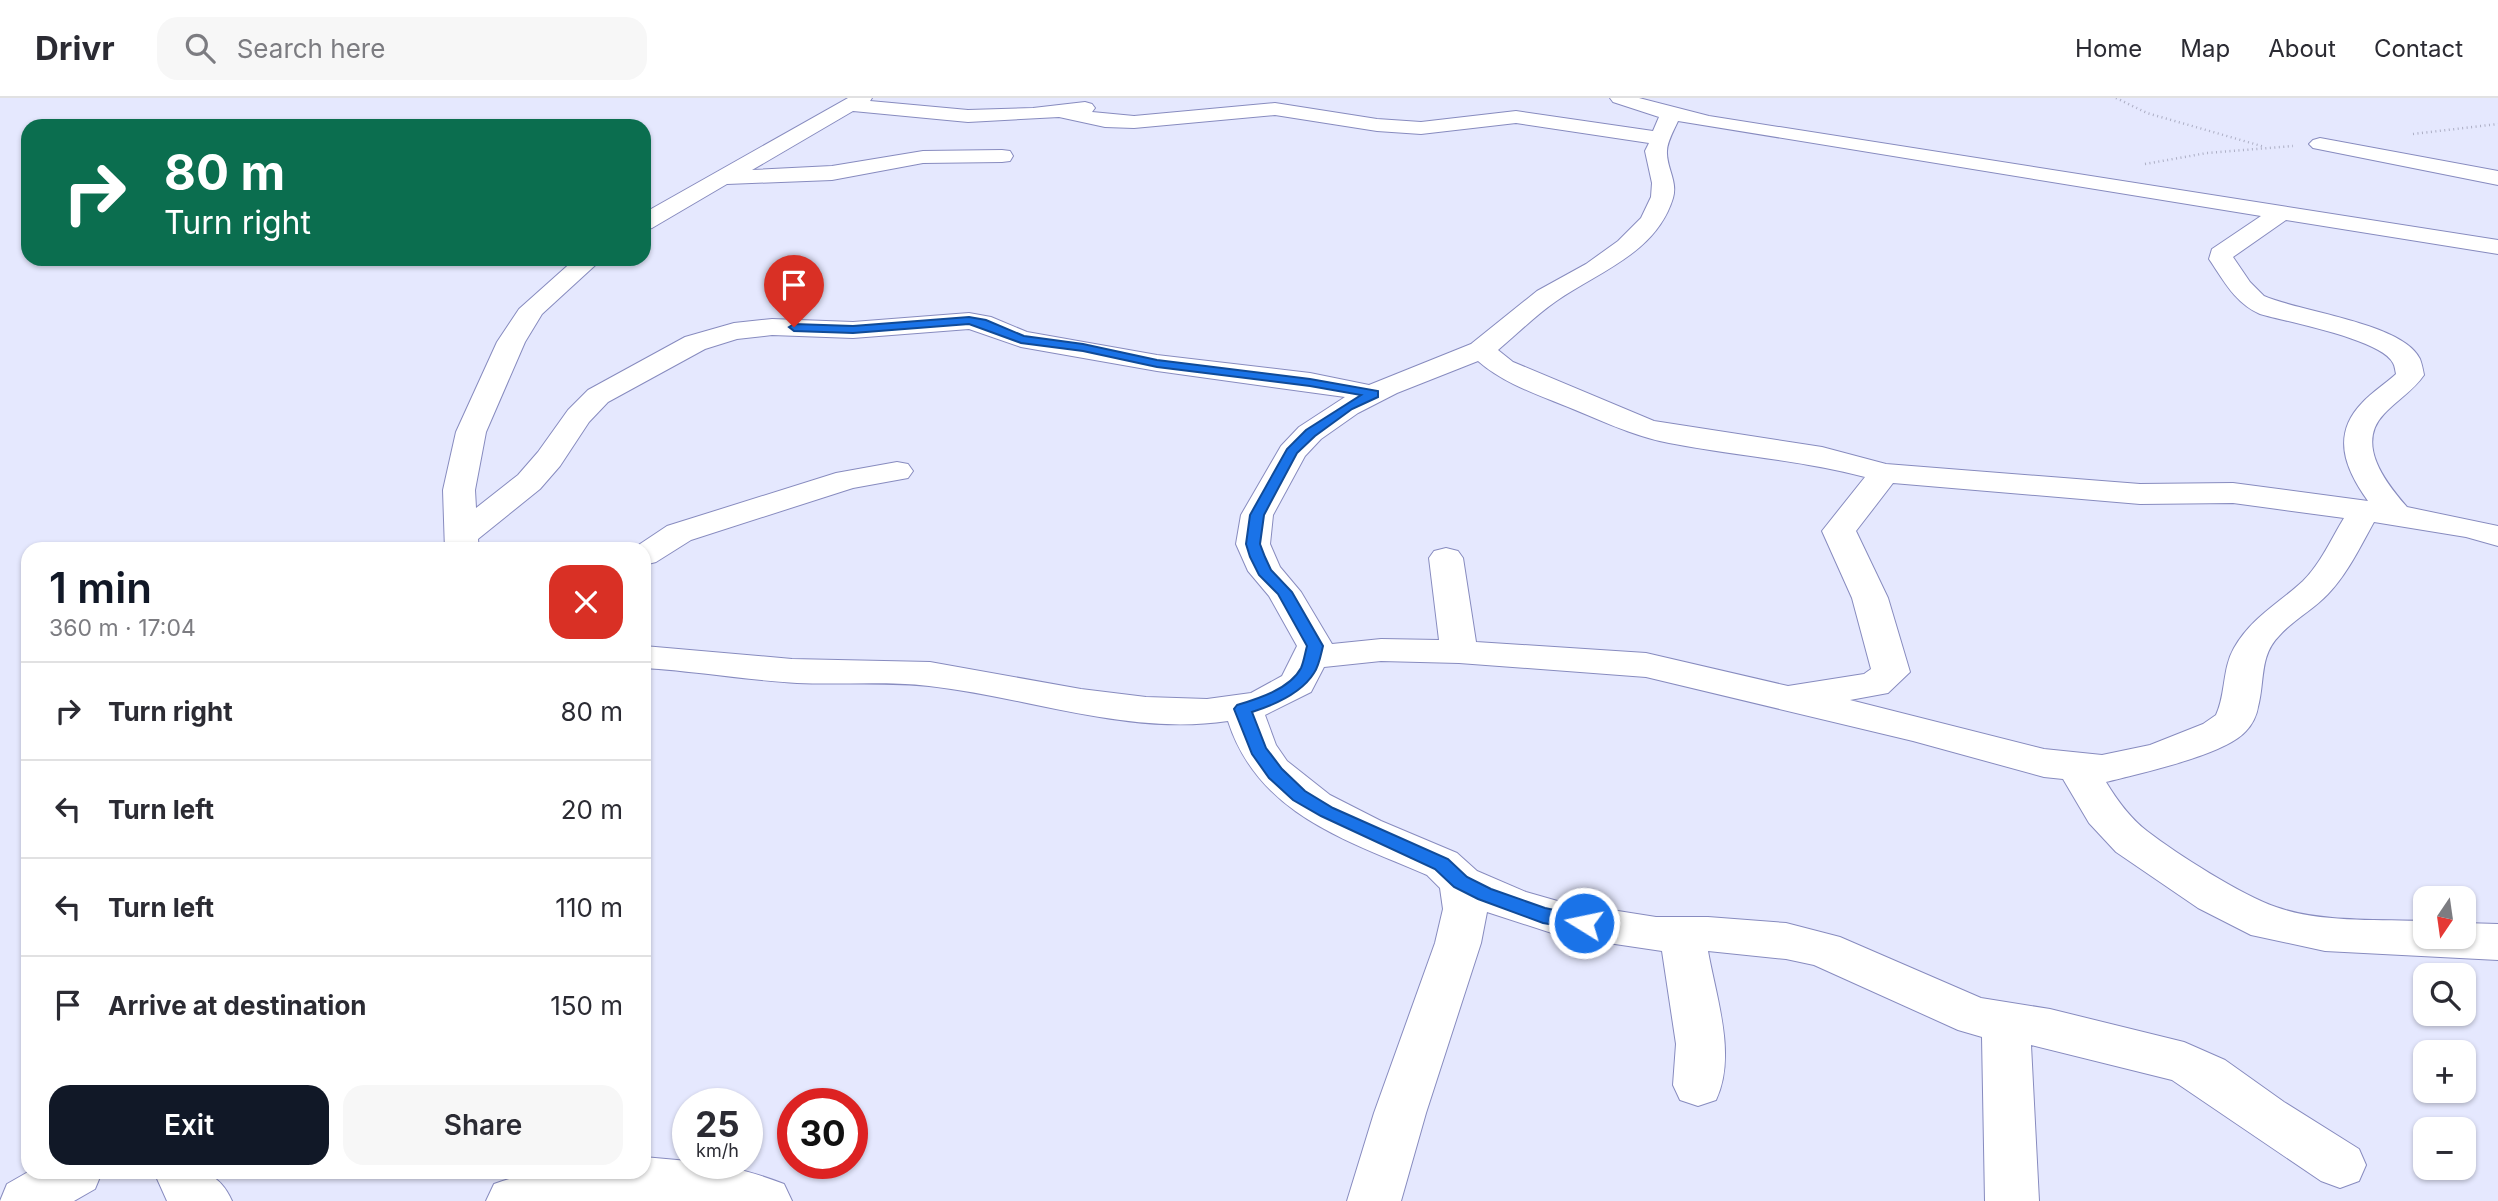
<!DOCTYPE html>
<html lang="en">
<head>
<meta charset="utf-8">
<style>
  :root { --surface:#fff; --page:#f7f7f7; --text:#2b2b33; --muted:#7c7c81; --line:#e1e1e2; --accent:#111827 }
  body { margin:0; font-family:Inter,sans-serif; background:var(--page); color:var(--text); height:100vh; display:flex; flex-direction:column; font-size:26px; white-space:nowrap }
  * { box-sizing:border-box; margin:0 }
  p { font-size:23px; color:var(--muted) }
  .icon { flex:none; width:38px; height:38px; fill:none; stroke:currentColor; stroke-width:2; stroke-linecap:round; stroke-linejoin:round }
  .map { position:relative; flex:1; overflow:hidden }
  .details { position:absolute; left:21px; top:444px; width:630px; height:637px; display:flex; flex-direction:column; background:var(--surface); border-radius:21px; box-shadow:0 2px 5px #0004 }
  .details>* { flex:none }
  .top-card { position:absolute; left:21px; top:21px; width:630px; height:147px; border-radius:21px; box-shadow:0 2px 5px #0004; background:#0b6e4f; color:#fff; overflow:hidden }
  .needle { width:46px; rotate:193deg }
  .fabs { position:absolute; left:2413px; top:788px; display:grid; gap:14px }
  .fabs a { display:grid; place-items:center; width:63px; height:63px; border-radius:14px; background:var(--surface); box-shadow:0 2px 5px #0004; font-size:35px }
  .speed { position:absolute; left:672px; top:990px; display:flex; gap:14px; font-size:35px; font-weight:700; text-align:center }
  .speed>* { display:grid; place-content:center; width:91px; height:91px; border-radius:50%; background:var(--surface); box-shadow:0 2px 5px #0004; line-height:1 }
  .speed small { font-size:18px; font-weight:400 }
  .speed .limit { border:10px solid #d22; background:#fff; color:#111 }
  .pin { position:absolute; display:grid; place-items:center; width:60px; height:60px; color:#fff; margin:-72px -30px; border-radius:50% 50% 50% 0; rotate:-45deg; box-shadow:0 0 7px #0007 }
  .pin .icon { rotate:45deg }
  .me { position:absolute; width:77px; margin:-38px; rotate:280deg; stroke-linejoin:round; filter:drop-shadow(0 0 5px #0008) }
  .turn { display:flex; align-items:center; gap:24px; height:147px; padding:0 28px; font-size:32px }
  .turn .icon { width:91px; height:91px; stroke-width:2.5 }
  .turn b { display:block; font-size:49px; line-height:60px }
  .round { display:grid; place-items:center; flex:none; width:74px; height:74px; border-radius:21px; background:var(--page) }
  .overview { display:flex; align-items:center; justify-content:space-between; height:119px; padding:0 28px }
  h1 { font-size:42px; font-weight:600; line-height:52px; color:var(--accent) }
  .action { display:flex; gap:14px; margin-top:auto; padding:14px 28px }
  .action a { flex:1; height:80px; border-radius:21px; background:var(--accent); color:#fff; font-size:28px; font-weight:600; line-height:80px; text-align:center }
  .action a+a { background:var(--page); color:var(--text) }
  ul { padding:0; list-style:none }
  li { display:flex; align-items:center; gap:21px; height:98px; padding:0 28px; border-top:2px solid var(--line) }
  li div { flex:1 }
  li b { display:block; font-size:26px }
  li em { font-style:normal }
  header { display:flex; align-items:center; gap:42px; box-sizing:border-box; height:98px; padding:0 35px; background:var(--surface); border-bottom:2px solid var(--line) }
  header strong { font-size:33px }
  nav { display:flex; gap:38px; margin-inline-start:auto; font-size:24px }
  .search { width:490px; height:63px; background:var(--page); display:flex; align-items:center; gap:18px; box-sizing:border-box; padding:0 24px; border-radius:21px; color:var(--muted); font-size:26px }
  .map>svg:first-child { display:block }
</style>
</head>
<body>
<header>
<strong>Drivr</strong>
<div class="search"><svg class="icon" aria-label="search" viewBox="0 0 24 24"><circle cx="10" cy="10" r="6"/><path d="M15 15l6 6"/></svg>Search here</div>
<nav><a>Home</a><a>Map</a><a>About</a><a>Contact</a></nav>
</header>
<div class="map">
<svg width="2498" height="1103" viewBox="0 0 2498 1103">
  <rect width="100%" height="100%" fill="#e5e8fe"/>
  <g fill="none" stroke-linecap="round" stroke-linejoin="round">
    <defs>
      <g id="minor">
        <path d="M848 0H872L870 3 968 12 1033 10 1085 4 1092 6 1095 10 1092 14 1134 18 1275 5 1377 21 1421 24 1516 13 1653 33 1659 19 1613 4 1610 0H1639L1709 18 2498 142V156L2286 122 2233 159 2250 184 2264 198C2300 214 2403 225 2420 261 2422 266 2423 272 2424 277 2413 293 2397 302 2384 316 2355 346 2386 385 2407 409L2498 428V448L2466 439 2374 424C2360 449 2348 475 2328 496 2313 512 2293 522 2279 538 2259 558 2265 584 2258 609 2257 617 2252 627 2246 633 2225 657 2138 676 2106 684 2117 702 2130 720 2147 733 2177 756 2241 797 2276 809 2322 825 2378 821 2426 823V838H2464V825L2498 826V862L2325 853 2251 837 2198 810 2116 754 2089 725 2063 681 2044 679 1913 643 1646 579 1459 565 1381 563 1324 569 1311 594 1265 617 1276 647 1287 663 1330 697 1381 723 1457 755 1477 773 1526 794 1561 804 1656 819H1708L1786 825 1840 839 1981 900 2050 911 2184 944 2225 962 2284 1004 2359 1051 2366 1067 2359 1083 2340 1090 2321 1083 2172 982 2031 947 2039 1103H1985L1982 939 1958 932 1814 867 1786 861 1708 853C1716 899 1737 958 1716 1002L1698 1008 1680 1002 1673 987 1676 946 1662 853 1561 838 1487 814 1481 845 1426 1015 1401 1103H1347L1374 1015 1435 845 1443 811 1440 790 1427 777C1346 742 1258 716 1228 623 1127 638 1028 599 929 588 886 583 841 587 797 585 746 582 695 573 644 570V548L792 561 930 564 1081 591 1146 599 1207 601 1251 595 1282 578 1297 548 1269 498 1248 473 1236 446 1241 417 1281 348 1299 329 1345 299 1157 273 1021 249 969 231 853 240 772 237 737 241 705 251 608 304 589 324 560 368 540 391 478 441 479 452H445L443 392 456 334 497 244 519 211 575 161H602L542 216 525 244 486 334 475 392 476 410 518 377 538 354 568 312 588 292 685 239 734 225 772 221 853 224 969 215 991 219 1027 234 1157 257 1310 275 1369 287 1471 246 1537 193 1586 166 1618 143 1641 120 1651 99 1652 85 1645 53 1649 45 1516 25 1421 36 1377 33 1275 17 1134 30 1105 29 1059 19 968 24 853 13 752 72 832 68 923 53 1002 52 1010 53 1013 58 1010 63 1002 64 923 65 832 82 727 86 652 130 644 132V115ZM1678 23 2261 118 2212 151 2209 161C2224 183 2235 205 2260 216 2287 224 2381 241 2393 265 2395 268 2395 272 2396 276 2385 286 2372 294 2362 305 2331 337 2345 371 2368 403L2233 385 2140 386 1886 366 1822 349 1654 323 1513 264 1498 252C1517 236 1535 218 1555 204 1597 174 1656 156 1673 100 1678 83 1666 69 1667 53 1667 44 1674 32 1678 23ZM1478 263C1502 284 1533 295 1563 307 1598 321 1632 338 1669 345 1735 358 1801 362 1865 379L1822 433 1852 500 1871 571 1864 576 1788 588 1646 555 1476 544 1463 460 1458 453 1446 450 1434 453 1429 460 1439 542 1381 541 1332 546 1301 494 1280 469 1270 446 1273 417 1305 358 1321 341 1358 315 1397 295ZM1893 385 2140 406 2233 405 2344 420C2331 441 2321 465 2303 483 2278 506 2251 520 2234 550 2222 571 2226 596 2216 617L2203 626 2150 647 2102 657 2044 651 1850 602 1888 595 1910 574 1888 500 1856 433Z"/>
        <polygon points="2320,40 2498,73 2498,87 2313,50 2309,46 2313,42"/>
        <polygon points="897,364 908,366 913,373 908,380 853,390 691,442 656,464 644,467 644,452 631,452 667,428 836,375"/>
        <path d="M644 1059 688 1063V1066C724 1066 750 1073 784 1086L792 1103H486L494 1086C541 1068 594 1074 644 1074Z"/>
        <polygon points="28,1074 102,1074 95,1091 74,1103 0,1103 7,1086"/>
        <path d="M154 1074C190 1074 215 1065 232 1103H167Z"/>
      </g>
    </defs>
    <!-- minor casing -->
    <use href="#minor" stroke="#878bbf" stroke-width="2"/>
    <!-- path -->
    <g stroke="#acaec4" stroke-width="2.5" stroke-dasharray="1 3.5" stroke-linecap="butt">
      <polyline points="2116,0 2147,15 2265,49"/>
      <polyline points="2413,36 2498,26"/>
      <polyline points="2145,66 2207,55 2293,48"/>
    </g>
    <!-- minor -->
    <use href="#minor" fill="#fff" fill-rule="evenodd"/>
  </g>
  <!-- route -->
  <path fill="#1a73e8" stroke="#114b97" stroke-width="2" d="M969 219 986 222 1024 238 1083 246 1157 262 1310 281 1378 293V299L1352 311 1315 338 1297 355 1264 417 1260 446 1265 459 1271 472 1292 494 1323 548C1321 556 1319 568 1314 575 1301 596 1274 607 1252 614L1266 650 1282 671 1305 693 1333 710 1448 761 1467 779 1491 791 1545 810 1591 820 1594 825 1591 830 1584 832 1543 825 1478 801 1454 789 1435 771 1321 718 1293 702 1269 680 1252 656 1234 611 1237 607C1257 601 1290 591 1301 570 1304 563 1305 555 1307 548L1278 496 1259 477 1250 459 1246 446 1250 417 1287 351 1306 332 1361 297 1310 288 1157 269 1083 253 1021 245 969 226 853 235 794 233 789 229 794 226 853 228Z"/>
</svg>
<div class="fabs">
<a><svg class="needle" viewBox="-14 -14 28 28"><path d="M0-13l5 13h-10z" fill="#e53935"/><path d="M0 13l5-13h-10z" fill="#7c7c81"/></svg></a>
<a><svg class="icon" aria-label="search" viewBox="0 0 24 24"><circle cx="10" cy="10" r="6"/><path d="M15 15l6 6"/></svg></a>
<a>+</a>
<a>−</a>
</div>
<div class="speed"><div>25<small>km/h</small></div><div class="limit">30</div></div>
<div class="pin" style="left:794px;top:229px;background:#d93025"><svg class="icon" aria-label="arrive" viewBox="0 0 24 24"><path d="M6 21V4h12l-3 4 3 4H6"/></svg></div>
<svg class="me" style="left:1584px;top:825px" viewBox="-20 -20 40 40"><circle r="17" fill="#1a73e8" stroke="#fff" stroke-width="3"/><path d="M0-11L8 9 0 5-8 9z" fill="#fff"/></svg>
<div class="top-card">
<div class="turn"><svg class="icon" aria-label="right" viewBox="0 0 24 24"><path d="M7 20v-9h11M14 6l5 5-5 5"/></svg><div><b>80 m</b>Turn right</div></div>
</div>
<section class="details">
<div class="overview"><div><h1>1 min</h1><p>360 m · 17:04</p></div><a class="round" style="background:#d93025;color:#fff"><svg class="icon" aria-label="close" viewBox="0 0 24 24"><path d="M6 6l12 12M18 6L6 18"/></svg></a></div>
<ul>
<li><svg class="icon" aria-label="right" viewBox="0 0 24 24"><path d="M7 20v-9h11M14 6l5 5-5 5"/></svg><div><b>Turn right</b></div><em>80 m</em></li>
<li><svg class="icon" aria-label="left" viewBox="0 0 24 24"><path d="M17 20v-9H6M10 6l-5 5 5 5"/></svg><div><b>Turn left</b></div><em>20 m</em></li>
<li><svg class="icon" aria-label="left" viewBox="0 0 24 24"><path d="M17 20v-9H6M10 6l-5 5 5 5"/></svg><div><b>Turn left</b></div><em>110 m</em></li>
<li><svg class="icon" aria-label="arrive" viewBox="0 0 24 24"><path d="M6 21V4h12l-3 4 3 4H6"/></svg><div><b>Arrive at destination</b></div><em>150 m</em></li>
</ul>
<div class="action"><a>Exit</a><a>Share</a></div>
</section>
</div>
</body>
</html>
